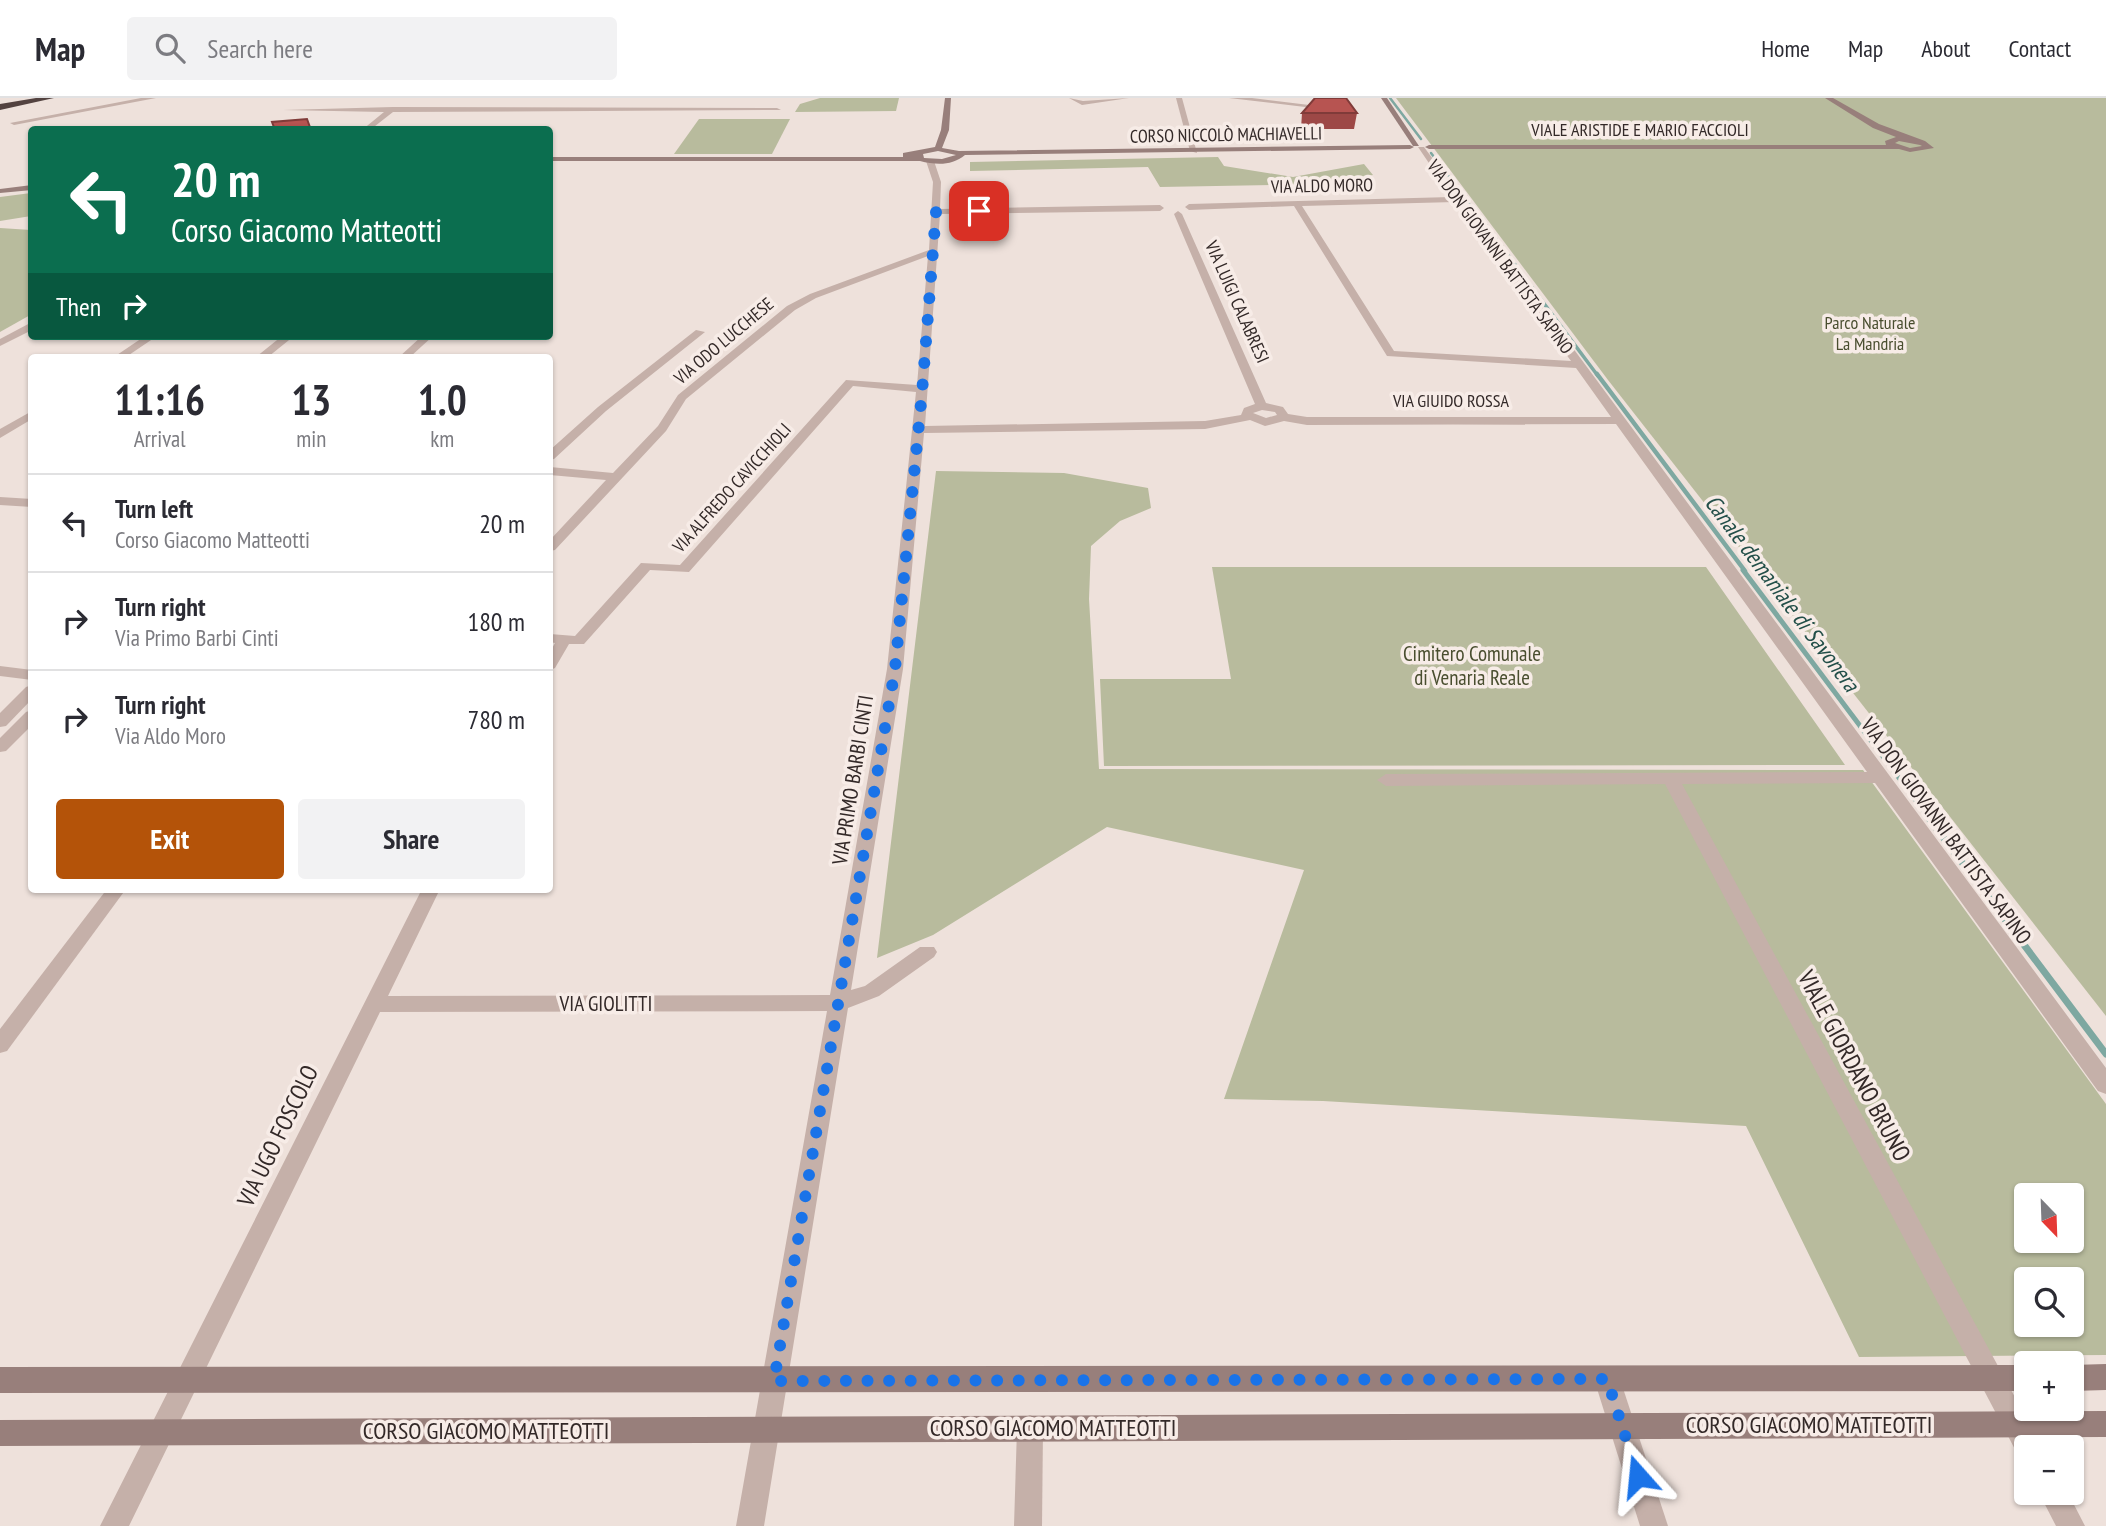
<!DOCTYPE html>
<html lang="en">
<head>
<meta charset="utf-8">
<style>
  :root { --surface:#fff; --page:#f2f2f3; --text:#2b2b33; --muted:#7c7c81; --line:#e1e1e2; --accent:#b45309 }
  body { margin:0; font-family:"PT Sans Narrow",sans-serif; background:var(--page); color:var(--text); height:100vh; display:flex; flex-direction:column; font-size:26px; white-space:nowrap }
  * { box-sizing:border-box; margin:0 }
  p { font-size:23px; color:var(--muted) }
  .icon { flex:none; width:38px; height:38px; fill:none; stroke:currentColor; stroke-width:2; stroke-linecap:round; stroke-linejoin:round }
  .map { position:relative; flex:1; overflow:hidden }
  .panel { position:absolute; left:28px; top:256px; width:525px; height:539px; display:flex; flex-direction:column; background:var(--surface); border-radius:7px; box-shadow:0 2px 5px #0004 }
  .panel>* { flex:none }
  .top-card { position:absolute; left:28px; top:28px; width:525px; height:214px; border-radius:7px; box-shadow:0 2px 5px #0004; background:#0b6e4f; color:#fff; overflow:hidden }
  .needle { width:46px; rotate:157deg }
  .buttons { position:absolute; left:2014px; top:1085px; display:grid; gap:14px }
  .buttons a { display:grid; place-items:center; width:70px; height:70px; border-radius:7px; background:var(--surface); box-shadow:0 2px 5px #0004; font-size:35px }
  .pin { position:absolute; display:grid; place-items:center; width:60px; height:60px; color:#fff; margin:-30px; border-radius:14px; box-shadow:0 4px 10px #0006 }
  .me { position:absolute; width:77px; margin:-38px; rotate:342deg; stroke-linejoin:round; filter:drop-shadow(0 0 5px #0008) }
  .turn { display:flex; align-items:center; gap:24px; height:147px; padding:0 28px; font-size:32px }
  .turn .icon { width:91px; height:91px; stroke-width:2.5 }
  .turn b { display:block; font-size:49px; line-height:60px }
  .then { display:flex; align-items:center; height:66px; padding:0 28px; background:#0003; gap:14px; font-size:26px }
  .eta { display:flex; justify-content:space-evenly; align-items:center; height:119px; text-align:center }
  .eta b { font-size:42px; font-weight:600; line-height:49px }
  .action { display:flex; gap:14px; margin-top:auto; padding:14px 28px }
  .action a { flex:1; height:80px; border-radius:7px; background:var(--accent); color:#fff; font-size:28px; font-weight:600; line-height:80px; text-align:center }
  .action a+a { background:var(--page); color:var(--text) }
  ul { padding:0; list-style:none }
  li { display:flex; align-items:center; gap:21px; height:98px; padding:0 28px; border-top:2px solid var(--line) }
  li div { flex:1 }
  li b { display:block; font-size:26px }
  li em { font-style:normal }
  header { display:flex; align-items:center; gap:42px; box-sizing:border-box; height:98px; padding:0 35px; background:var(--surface); border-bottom:2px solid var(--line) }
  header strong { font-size:33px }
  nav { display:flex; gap:38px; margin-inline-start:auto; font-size:24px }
  .search { width:490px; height:63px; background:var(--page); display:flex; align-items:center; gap:18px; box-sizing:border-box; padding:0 24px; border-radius:7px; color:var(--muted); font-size:26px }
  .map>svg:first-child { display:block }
</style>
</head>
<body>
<header>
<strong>Map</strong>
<div class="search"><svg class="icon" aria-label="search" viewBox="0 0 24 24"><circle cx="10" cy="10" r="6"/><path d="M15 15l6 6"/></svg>Search here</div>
<nav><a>Home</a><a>Map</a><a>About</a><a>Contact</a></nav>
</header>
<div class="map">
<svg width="2106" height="1428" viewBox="0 0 2106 1428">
  <rect width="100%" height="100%" fill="#eee1db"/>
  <!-- green -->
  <g fill="#b8bb9d" fill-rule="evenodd">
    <polygon points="820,0 899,0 896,13 795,14 800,6"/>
    <polygon points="1396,0 2106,0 2106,918 1608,282"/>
    <polygon points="699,21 790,21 772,56 674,56"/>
    <polygon points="1218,59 1224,68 1293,79 1364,66 1373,77 1367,78 1373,85 1160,89 1148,69 970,73 970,64"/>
    <polygon points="31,95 31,118 0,123 0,99"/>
    <polygon points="0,130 31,132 32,216 0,234"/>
    <path d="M936 373 1064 375 1148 390 1151 410 1120 423 1091 448 1089 501 1099 671 1863 672 2106 1006V1257L1859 1259 1746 1028 1323 1003 1224 1001 1304 772 1107 729 933 837 877 860ZM2026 1097H2072V1143H2026ZM2026 1181H2072V1227H2026Z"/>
    <polygon points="1212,469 1706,469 1845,667 1104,668 1100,581 1231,581"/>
  </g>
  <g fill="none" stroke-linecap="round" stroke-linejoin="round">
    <!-- stream-far4 -->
    <g stroke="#7ea8a1" stroke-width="2.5">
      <polyline points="1390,0 1421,41"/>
      <polyline points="1431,55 1482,123"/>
    </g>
    <!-- stream-far3 -->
    <polyline stroke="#7ea8a1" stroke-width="3.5" points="1481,121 1598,278"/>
    <!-- stream-far2 -->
    <polyline stroke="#7ea8a1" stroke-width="4.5" points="1597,276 1745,473"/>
    <!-- stream-far1 -->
    <polyline stroke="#7ea8a1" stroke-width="5" points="1743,472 1930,721"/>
    <!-- stream -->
    <polyline stroke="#7ea8a1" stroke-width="7" points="1928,719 2106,956"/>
    <!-- street -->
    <g fill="#c5b0a9" fill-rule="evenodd">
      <polygon points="141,0 156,0 14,27 10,25"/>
      <polygon points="1069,0 1083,3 1129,0 1082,7"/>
      <polygon points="1176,0 1182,0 1197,55 1190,53"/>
      <polygon points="1229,0 1252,0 1334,10 1330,12"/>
      <polygon points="393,9 777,10 781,12 393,14 370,32 362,32 384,14 283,12"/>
      <path d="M1418 49H1424L2106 970V996L2098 993 1875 685 1682 686 2042 1349H2026V1361L2019 1359 1665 686 1386 688 1377 682 1386 676 1867 674 1616 326 1307 327 1284 323 1265 328 1250 322 1205 331 924 335 903 571 851 892 865 888 920 849H934L937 854 934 859 879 898 848 910 764 1428H736L827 913 380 914 129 1428H100L422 791H440L388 898 830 897 887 571 916 294 853 288 689 474 650 472 584 546H569L555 570 550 572V554L555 545 550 544V536L575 538 641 465 680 467 846 282 917 287 928 158 816 200 795 212 686 301 666 333 555 452 550 453V442L606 382 550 377V369L613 375 658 328 678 297 787 208 810 196 929 152 933 84 926 63 930 61 934 63 941 84 940 111 1160 107 1164 110 1160 113 940 116 925 328 1205 323 1241 317 1244 310 1255 306 1174 116 1178 113 1182 116 1266 305 1283 309 1288 316 1307 319H1611L1576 270 1387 258 1294 108 1189 112 1185 109 1189 106 1452 99ZM1455 104 1571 263 1394 253 1302 108ZM1262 312 1275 314 1277 317 1266 320 1253 315Z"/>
      <polygon points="32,224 32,232 0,248 0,241"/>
      <polygon points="696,232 705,234 606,313 554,361 550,362 550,352 598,309"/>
      <polygon points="145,238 157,238 126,259 114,259"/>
      <polygon points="282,238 294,238 268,259 256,259"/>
      <polygon points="422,238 433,238 410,259 399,259"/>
      <polygon points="32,313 32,321 0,340 0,331"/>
      <polygon points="0,399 32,401 32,409 0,407"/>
      <polygon points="0,568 32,572 32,582 0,578"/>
      <polygon points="32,587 32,601 6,628 0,629 0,615 26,589"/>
      <polygon points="32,612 32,627 6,653 0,654 0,640 26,614"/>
      <polygon points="107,791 126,791 7,953 0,955 0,931"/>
      <polygon points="1607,1268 1616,1272 1620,1281 1668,1428 1640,1428 1594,1281 1598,1272"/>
      <polygon points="1030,1317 1039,1321 1043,1330 1042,1428 1014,1428 1017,1330 1021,1321"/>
      <polygon points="2039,1395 2068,1395 2085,1428 2056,1428"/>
    </g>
    <!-- secondary -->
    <g fill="#987f7b" fill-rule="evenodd">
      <path d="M945 0H951L949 32 942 50 959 53 1410 47 1414 49 1410 51 965 57C952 68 936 67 920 63H550V59H903V55L935 49 941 32ZM938 53 956 57 942 61 924 60 923 56Z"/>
      <polygon points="1381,0 1387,0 1419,48 1413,48"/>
      <path d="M1825 0H1833L1879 26 1925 43 1934 50 1910 54 1899 51H1429L1425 49 1429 47H1886L1885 43 1896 39 1873 30ZM1899 43 1920 47 1922 48 1910 50 1895 45Z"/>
      <polygon points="32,87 32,92 0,95 0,91"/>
      <polygon points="2106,1266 2106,1292 2072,1293 2072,1267"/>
      <polygon points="2026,1267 2026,1293 0,1295 0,1269"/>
      <polygon points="2106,1313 2106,1339 0,1348 0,1322"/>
    </g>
    <!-- highway -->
    <polygon fill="#534240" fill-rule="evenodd" points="36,0 54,0 0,12 0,6"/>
  </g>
  <!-- wall -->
  <polygon fill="#9d4846" points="1302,15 1357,15 1354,31 1301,31"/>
  <!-- building -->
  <g fill="#b75451" stroke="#803b39" stroke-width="2">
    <polygon points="1315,0 1346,0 1357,15 1302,15"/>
    <polygon points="307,21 311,32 275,32 272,24"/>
  </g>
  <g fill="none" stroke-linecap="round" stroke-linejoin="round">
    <!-- route -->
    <polyline stroke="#1a73e8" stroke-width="12" stroke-dasharray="0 21.6" points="979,113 936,114 922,295 895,571 774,1283 1607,1281 1638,1378"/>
  </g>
  <g text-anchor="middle" stroke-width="7" stroke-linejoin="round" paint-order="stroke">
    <!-- far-street labels -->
    <g font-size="18" fill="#332928" stroke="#f7ece7">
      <text x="1640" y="38">VIALE ARISTIDE E MARIO FACCIOLI</text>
      <text transform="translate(1226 37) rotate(-1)" y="6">CORSO NICCOLÒ MACHIAVELLI</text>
      <text transform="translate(1322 88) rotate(-1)" y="6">VIA ALDO MORO</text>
      <text transform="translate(1500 159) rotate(54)" y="6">VIA DON GIOVANNI BATTISTA SAPINO</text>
      <text transform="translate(1237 204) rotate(66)" y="6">VIA LUIGI CALABRESI</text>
      <text transform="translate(724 243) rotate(-40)" y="6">VIA ODO LUCCHESE</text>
      <text x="1451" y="309">VIA GIUIDO ROSSA</text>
      <text transform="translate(732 390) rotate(-48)" y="6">VIA ALFREDO CAVICCHIOLI</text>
    </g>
    <!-- far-park labels -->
    <g font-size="18" fill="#494e2f" stroke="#f7ece7">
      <text x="1870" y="231">Parco Naturale<tspan x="1870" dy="21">La Mandria</tspan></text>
    </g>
    <!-- park labels -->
    <g font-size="21" fill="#494e2f" stroke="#f7ece7">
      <text x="1472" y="563">Cimitero Comunale<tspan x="1472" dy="24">di Venaria Reale</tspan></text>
    </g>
    <!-- street labels -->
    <g font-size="21" fill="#332928" stroke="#f7ece7">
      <text transform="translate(853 682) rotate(-81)" y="7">VIA PRIMO BARBI CINTI</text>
      <text transform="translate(1946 733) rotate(54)" y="7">VIA DON GIOVANNI BATTISTA SAPINO</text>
      <text x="606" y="913">VIA GIOLITTI</text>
    </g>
    <!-- water labels -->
    <g font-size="23" font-style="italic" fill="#234f49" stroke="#f7ece7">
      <text transform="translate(1782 495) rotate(53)" y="8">Canale demaniale di Savonera</text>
    </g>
    <!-- near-street labels -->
    <g font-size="24" fill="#332928" stroke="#f7ece7">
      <text transform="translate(1854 968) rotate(62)" y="8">VIALE GIORDANO BRUNO</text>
      <text transform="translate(278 1038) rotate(-64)" y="8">VIA UGO FOSCOLO</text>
      <text x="1809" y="1335">CORSO GIACOMO MATTEOTTI</text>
      <text x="1053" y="1338">CORSO GIACOMO MATTEOTTI</text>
      <text x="486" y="1341">CORSO GIACOMO MATTEOTTI</text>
    </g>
  </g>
</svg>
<div class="buttons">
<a><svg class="needle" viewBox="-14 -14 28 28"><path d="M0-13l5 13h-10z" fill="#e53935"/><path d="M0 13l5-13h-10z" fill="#7c7c81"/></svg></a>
<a><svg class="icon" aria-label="search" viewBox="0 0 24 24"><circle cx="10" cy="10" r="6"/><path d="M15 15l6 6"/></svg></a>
<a>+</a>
<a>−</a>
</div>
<div class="pin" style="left:979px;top:113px;background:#d93025"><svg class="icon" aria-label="arrive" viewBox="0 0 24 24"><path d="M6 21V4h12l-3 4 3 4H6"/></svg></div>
<svg class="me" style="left:1638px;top:1378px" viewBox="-20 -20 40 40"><path d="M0-17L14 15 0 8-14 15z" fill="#1a73e8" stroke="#fff" stroke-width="4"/></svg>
<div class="top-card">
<div class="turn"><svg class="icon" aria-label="left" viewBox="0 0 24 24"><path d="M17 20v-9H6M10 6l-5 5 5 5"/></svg><div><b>20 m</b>Corso Giacomo Matteotti</div></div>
<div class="then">Then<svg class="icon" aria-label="right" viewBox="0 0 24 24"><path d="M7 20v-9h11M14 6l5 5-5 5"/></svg></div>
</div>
<section class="panel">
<div class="eta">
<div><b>11:16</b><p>Arrival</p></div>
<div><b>13</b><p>min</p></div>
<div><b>1.0</b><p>km</p></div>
</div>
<ul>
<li><svg class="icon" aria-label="left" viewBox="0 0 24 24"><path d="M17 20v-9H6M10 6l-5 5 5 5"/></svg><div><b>Turn left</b><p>Corso Giacomo Matteotti</p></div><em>20 m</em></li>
<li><svg class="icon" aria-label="right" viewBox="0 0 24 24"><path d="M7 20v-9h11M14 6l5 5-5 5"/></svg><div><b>Turn right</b><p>Via Primo Barbi Cinti</p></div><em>180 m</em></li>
<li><svg class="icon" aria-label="right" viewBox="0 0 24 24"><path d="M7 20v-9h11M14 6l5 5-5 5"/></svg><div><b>Turn right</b><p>Via Aldo Moro</p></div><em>780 m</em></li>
</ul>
<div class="action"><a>Exit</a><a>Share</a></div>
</section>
</div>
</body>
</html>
